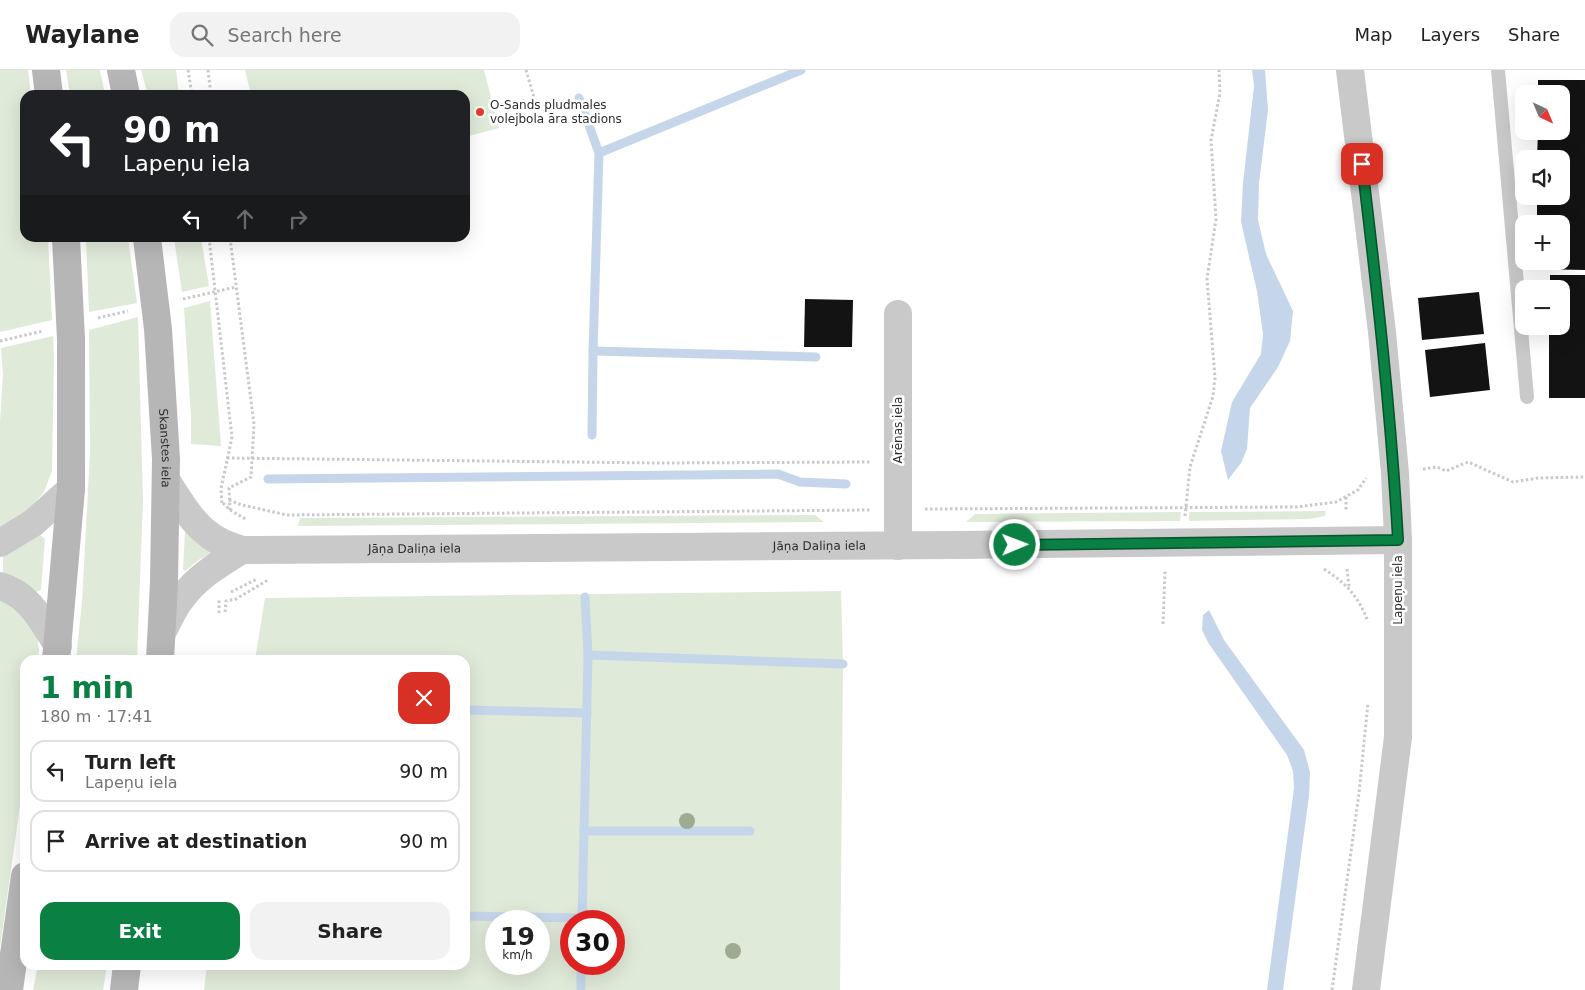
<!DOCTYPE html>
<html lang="en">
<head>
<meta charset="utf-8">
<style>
  :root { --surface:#fff; --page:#f2f2f2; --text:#222; --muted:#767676; --line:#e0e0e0; --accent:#0b8043 }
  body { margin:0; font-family:"DejaVu Sans",sans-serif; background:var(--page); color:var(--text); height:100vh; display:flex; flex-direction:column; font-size:19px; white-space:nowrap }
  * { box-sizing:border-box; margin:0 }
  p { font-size:16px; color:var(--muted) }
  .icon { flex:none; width:28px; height:28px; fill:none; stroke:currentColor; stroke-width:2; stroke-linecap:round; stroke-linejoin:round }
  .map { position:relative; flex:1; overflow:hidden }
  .panel { position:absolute; left:20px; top:585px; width:450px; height:315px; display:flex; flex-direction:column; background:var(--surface); border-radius:15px; box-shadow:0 5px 20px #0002 }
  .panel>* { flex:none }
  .hud { position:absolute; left:20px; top:20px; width:450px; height:152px; border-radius:15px; box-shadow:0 5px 20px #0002; background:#202124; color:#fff; overflow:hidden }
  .needle { width:32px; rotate:136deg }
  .tools { position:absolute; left:1515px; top:15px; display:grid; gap:10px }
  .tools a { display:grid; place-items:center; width:55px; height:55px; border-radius:10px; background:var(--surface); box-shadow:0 5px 20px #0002; font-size:25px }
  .speed { position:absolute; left:485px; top:840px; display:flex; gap:10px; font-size:25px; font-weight:700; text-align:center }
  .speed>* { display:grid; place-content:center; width:65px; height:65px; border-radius:50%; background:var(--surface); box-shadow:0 5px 20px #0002; line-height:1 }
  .speed small { font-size:12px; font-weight:400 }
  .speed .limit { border:8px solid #d22; background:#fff; color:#111 }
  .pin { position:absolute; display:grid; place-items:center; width:42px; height:42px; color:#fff; margin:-21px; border-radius:10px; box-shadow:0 2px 8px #0006 }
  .me { position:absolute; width:55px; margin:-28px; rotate:89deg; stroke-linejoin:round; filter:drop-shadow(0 0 4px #0008) }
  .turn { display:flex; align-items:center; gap:18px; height:105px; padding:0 20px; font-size:22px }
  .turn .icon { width:65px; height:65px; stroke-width:2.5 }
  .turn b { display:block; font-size:35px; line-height:42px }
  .lanes { display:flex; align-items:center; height:48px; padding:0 20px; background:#0003; justify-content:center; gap:25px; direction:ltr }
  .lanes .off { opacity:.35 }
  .round { display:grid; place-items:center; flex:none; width:52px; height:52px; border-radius:15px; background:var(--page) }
  .summary { display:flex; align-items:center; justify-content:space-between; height:85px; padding:0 20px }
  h1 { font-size:30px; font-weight:700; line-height:38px; color:var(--accent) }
  .cta { display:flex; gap:10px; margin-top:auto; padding:10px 20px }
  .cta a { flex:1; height:58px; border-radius:15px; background:var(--accent); color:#fff; font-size:20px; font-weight:700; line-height:58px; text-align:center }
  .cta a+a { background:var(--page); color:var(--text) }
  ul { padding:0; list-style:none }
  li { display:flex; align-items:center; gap:15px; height:62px; margin:0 10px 8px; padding:0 10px; border:2px solid var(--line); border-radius:15px }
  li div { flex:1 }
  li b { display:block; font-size:19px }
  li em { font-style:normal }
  header { display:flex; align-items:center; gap:30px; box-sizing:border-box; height:70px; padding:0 25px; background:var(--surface); border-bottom:1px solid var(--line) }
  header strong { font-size:24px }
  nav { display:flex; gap:28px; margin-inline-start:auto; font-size:18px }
  .search { width:350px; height:45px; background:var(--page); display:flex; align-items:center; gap:12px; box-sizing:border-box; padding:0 18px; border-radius:15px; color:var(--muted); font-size:19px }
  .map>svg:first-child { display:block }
</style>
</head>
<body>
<header>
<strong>Waylane</strong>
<div class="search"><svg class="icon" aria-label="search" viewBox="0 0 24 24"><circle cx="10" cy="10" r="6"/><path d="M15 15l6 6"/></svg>Search here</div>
<nav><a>Map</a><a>Layers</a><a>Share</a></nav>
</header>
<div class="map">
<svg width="1585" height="920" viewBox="0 0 1585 920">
  <rect width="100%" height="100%" fill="#fff"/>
  <!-- green -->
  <g fill="#e0ead9" fill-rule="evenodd">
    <polygon points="0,0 28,0 31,25 25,25 25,168 48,168 52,250 0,262"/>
    <polygon points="66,0 100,0 105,25 70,25"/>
    <polygon points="141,0 176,0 179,25 148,25"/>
    <polygon points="245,0 484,0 499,58 465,67 465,25 251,25"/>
    <polygon points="86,168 128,168 137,233 89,242"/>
    <polygon points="174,168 201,168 209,216 182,222"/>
    <polygon points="210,231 221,376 191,374 191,347 184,238"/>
    <polygon points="138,247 143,430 137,590 76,590 82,532 90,383 89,260"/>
    <polygon points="53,266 54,288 52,401 44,422 26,443 0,459 0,352 3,304 1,278"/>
    <polygon points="1326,441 1325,446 1309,449 1189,451 1189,442"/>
    <polygon points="1181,442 1180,451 966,452 975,444"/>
    <polygon points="815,445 824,452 298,456 300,448"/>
    <polygon points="185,461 215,482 200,489 185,501 183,499"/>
    <polygon points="39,464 45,469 41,520 36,522 17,508 3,502 3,484"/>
    <path d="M841 521 843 594 840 920H204L207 895H465V590H255L265 528ZM496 851H539V894H496ZM571 851H614V894H571Z"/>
    <polygon points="0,527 14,535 37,566 39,580 38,590 25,590 25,701 0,877"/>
    <polygon points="38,895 107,895 103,920 33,920"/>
  </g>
  <!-- water -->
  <g fill="#c5d6eb">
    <polygon points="1252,0 1265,0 1268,40 1259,113 1258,150 1266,184 1293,241 1290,271 1278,297 1250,338 1247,379 1241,393 1228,410 1221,381 1232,332 1261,284 1263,264 1257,221 1241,152 1243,113 1254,16"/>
    <polygon points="1209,540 1224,570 1304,680 1310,702 1309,726 1283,920 1267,920 1294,718 1293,701 1287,685 1209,574 1202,560 1203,545"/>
  </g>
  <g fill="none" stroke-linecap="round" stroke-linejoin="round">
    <!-- stream -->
    <g stroke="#c5d6eb" stroke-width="9">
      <polyline points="579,28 599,83 593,281 592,365"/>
      <polyline points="599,83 801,0"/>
      <polyline points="593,281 816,287"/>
      <polyline points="268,409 778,404 800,412 846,414"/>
      <polyline points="588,585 843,594"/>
      <polyline points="465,640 587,643"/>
      <polyline points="584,761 750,761"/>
      <polyline points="465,846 582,848"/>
      <polyline points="582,851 588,585 585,527"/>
      <polyline points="581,920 581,894"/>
    </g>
  </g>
  <!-- building -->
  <g fill="#131313">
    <polygon points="1538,10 1585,10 1585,200 1536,199 1537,191 1561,191 1561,154 1537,154 1537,126 1561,126 1561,89 1537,89 1538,61 1561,61 1561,24 1538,24"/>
    <polygon points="1550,205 1585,205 1585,328 1549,328 1549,256 1561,256 1561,219 1550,219"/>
    <polygon points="1479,222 1484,264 1422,270 1418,228"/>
    <polygon points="805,229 853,230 852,277 804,277"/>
    <polygon points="1485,273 1490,320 1430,327 1425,280"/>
  </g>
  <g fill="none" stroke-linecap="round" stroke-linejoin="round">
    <!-- path -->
    <g stroke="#c9c9c9" stroke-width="3" stroke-dasharray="2.5 2.5" stroke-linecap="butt">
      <polyline points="188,0 192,25"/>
      <polyline points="208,0 211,25"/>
      <polyline points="526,0 538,41"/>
      <polyline points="209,168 232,367 221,419 222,435"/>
      <polyline points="230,168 254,354 251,407 229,418 230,440"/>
      <polyline points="183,229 236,217"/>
      <polyline points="98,248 128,241"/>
      <polyline points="0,271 43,261"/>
      <polyline points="227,388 658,393 871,392"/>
      <polyline points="1423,399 1437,397 1446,401 1468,392 1513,412 1538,408 1585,407"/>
      <polyline points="1346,427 1346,442"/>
      <polyline points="229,430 242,435 287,445 871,440"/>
      <polyline points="223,433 230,440 247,450"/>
      <polyline points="925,439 1296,437 1336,432 1358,420 1366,408"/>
      <polyline points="1185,446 1190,397 1213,326 1215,308 1207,209 1216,149 1211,70 1220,23 1219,0"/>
      <path d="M1324 499C1346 513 1359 527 1368 552"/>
      <polyline points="1347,499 1349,517"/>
      <polyline points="231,522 257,509"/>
      <polyline points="225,542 226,531 236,529 268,510"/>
      <polyline points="219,543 219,529"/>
      <polyline points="1163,554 1165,501"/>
      <polyline points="1332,920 1359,723 1368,633"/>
    </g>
    <!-- service -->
    <polyline stroke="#c9c9c9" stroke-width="14" points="1498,0 1527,327"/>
    <!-- minor -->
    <g stroke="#c9c9c9" stroke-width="28">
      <polyline points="1350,0 1382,262 1395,403 1398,470 1398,667 1366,920"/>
      <path id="s1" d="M166 410C178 428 190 450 207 463 217 472 229 476 242 480L957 475 1398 470"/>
      <polyline points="0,473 33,453 71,419"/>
      <polyline points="898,476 898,244"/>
      <path d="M0 516C30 525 42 551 58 576"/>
      <path d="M162 563C168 552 173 539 181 529 197 507 219 494 242 480"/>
    </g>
    <!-- secondary -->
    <g stroke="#b6b6b6" stroke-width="28">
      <polyline points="46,0 49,25"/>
      <polyline points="121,0 126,25"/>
      <path id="s2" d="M147 168 158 259 166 389 164 513 160 590"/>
      <polyline points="56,590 71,419 71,269 66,168"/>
      <polyline points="9,920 25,806"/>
      <polyline points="124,920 127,895"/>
    </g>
  </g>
  <!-- trees -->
  <g fill="#9bac93">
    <circle cx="687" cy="751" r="8"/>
    <circle cx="733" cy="881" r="8"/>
  </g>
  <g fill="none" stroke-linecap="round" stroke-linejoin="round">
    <defs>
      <path id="route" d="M1015 475 1398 470C1391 344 1377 219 1362 94"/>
    </defs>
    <!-- route casing -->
    <use href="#route" stroke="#07532c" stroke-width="12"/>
    <!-- route -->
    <use href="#route" stroke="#0b8043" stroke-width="9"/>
  </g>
  <!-- markers -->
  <circle fill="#e63a2c" stroke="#fff" stroke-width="2" cx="480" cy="42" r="5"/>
  <g text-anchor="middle" stroke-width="5" stroke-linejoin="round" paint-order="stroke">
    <!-- poi labels -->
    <g font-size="12" fill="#2c2c2c" stroke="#fff" text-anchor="start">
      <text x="490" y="39">O-Sands pludmales<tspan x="490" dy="14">volejbola āra stadions</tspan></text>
    </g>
    <!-- street labels -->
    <g font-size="12" fill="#2c2c2c" stroke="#fff">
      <text transform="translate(898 360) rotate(-90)" y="4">Arēnas iela</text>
      <text dy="4" stroke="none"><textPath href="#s2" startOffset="211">Skanstes iela</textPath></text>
      <text dy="4" stroke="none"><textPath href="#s1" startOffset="684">Jāņa Daliņa iela</textPath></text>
      <text dy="4" stroke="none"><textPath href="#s1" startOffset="279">Jāņa Daliņa iela</textPath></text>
      <text transform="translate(1398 520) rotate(-90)" y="4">Lapeņu iela</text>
    </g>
  </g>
</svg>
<div class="tools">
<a><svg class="needle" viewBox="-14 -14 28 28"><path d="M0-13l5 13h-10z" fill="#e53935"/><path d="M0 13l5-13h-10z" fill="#767676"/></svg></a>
<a><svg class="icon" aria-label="sound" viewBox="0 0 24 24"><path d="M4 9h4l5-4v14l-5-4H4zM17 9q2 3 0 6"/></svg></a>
<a>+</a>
<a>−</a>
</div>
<div class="speed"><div>19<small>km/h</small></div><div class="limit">30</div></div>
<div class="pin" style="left:1362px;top:94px;background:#d93025"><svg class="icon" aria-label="arrive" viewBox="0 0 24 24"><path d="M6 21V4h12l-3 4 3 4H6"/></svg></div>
<svg class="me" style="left:1015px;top:475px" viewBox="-20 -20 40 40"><circle r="17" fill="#0b8043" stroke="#fff" stroke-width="3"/><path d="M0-11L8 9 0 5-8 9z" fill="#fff"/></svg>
<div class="hud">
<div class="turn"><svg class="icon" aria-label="left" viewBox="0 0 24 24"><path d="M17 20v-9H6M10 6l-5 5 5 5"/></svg><div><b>90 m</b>Lapeņu iela</div></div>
<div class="lanes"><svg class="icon" aria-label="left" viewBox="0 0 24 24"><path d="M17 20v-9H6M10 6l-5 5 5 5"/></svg><svg class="icon off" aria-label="ahead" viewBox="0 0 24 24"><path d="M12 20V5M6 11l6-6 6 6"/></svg><svg class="icon off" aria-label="right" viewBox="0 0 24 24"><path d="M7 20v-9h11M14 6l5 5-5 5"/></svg></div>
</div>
<section class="panel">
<div class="summary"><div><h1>1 min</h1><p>180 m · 17:41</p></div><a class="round" style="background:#d93025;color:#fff"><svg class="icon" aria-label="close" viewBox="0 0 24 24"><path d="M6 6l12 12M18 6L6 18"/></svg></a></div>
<ul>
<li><svg class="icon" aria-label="left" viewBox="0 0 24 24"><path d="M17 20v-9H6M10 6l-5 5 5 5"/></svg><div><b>Turn left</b><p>Lapeņu iela</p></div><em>90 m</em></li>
<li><svg class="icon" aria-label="arrive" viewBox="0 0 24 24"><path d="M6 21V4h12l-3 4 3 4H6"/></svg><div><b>Arrive at destination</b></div><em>90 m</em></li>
</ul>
<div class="cta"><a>Exit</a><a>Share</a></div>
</section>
</div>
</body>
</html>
